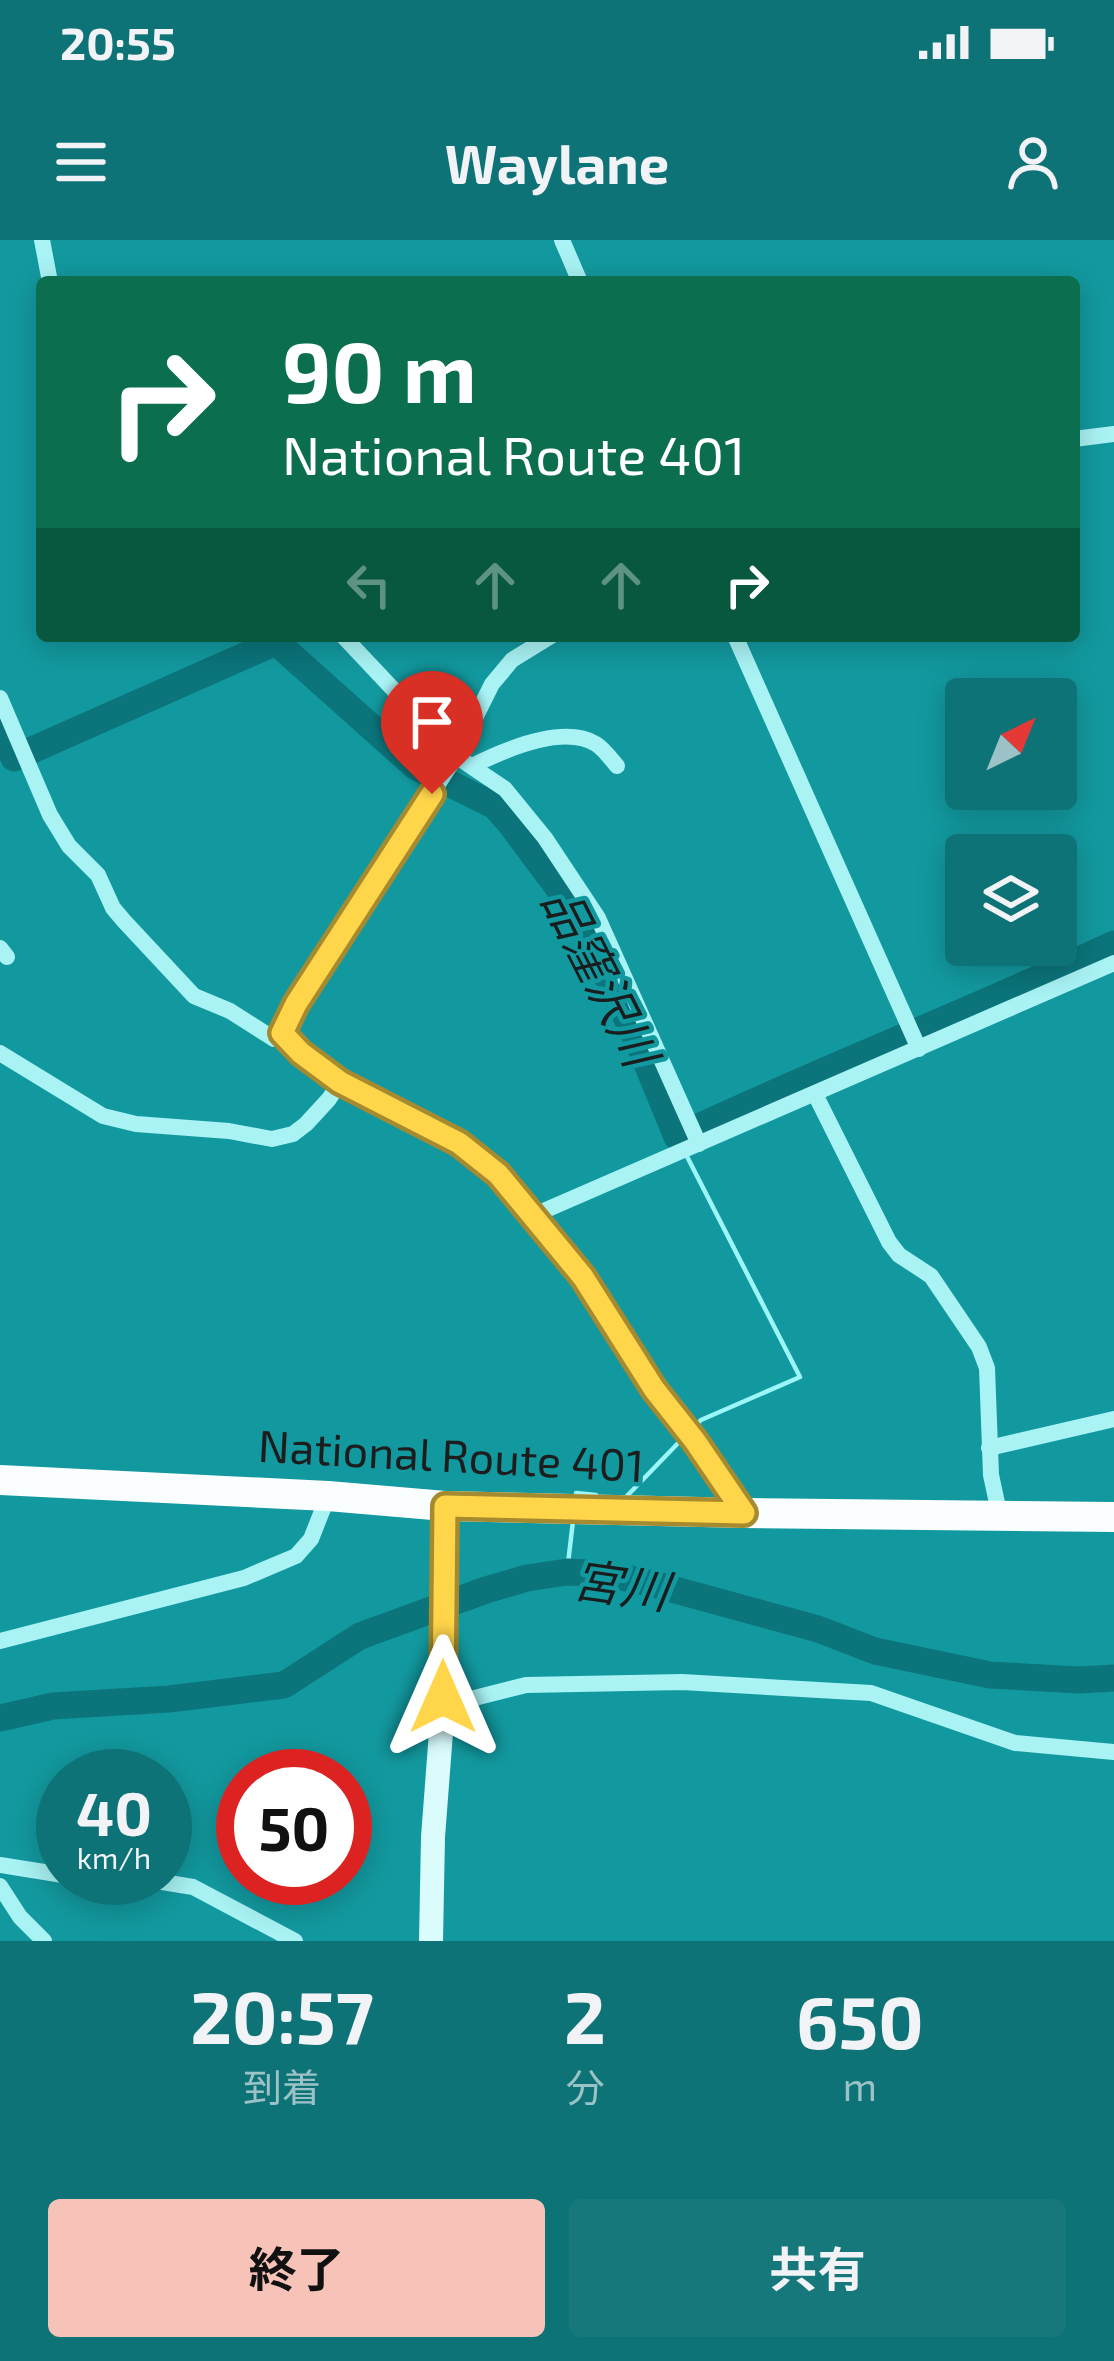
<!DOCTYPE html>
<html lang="ja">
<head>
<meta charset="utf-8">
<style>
  :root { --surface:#0e7377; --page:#17787c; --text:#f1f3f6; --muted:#9bc2c6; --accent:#f7c3b8 }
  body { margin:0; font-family:"Exo 2","Noto Sans JP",sans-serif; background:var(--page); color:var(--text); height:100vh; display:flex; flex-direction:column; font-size:45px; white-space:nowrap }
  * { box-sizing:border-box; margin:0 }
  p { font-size:39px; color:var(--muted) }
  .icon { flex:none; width:66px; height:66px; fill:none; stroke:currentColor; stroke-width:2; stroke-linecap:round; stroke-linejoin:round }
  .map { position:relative; height:1701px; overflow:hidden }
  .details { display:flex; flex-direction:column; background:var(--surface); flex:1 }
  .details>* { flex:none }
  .guide { position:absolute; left:36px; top:36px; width:1044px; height:366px; border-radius:12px; box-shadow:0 6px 30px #0003; background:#0b6e4f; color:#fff; overflow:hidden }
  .needle { width:78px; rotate:43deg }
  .tools { position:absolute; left:945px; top:438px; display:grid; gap:24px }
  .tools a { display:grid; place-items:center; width:132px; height:132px; border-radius:12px; background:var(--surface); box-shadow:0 6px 30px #0003; font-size:60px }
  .speed { position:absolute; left:36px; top:1509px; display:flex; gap:24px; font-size:60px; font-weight:700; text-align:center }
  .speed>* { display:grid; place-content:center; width:156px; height:156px; border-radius:50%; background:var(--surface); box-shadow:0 6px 30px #0003; line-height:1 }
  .speed small { font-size:30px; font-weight:400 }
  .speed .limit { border:18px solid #d22; background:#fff; color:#111 }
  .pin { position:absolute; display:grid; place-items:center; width:102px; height:102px; color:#fff; margin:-123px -51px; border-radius:50% 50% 50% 0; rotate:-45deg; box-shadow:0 0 12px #0007 }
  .pin .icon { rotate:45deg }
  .me { position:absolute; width:132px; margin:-66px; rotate:0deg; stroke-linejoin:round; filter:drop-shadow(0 0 9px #0008) }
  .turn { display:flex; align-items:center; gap:42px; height:252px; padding:0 48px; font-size:54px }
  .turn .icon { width:156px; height:156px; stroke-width:2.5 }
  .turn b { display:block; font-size:84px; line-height:102px }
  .lanes { display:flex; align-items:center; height:114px; padding:0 48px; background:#0003; justify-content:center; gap:60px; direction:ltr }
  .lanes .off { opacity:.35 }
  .eta { display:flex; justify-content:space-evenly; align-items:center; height:204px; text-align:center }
  .eta b { font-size:72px; font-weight:700; line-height:84px }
  .cta { display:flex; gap:24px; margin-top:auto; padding:24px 48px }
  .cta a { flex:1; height:138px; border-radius:12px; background:var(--accent); color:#111; font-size:48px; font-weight:700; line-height:138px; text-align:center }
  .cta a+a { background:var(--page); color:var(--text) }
  .status { display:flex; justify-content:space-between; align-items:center; height:84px; padding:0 60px; background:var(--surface); direction:ltr }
  .status svg { height:33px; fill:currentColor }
  header { display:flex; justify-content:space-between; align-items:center; height:156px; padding:0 48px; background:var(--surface); font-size:54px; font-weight:700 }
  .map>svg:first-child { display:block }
</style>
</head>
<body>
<div class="status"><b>20:55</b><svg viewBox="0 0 49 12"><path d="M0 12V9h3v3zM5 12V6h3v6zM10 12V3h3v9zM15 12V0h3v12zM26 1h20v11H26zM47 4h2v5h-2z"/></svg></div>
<header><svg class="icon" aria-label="menu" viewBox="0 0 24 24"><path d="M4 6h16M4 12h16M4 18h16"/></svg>Waylane<svg class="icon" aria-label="person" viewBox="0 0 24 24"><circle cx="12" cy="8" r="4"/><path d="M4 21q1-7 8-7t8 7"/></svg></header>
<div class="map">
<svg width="1114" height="1701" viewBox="0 0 1114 1701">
  <rect width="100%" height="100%" fill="#12999f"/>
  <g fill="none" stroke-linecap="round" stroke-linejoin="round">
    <!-- stream -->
    <g stroke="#9bf6f8" stroke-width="4.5">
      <polyline points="677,897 800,1137 701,1180 692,1189"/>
      <polyline points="576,1258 576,1253 596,1255"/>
      <polyline points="625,1258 684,1197"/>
      <polyline points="567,1332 573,1281"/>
    </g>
    <!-- river -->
    <g stroke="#0b757b" stroke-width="27">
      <path d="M0 487 14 518 276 402 416 527 495 566 510 583 578 674 641 809 677 897C821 829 970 772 1114 704"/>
      <polyline points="0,1478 53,1466 169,1459 284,1445 360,1396 486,1350 527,1338 567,1332 609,1334 657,1345 818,1389 875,1411 990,1435 1079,1440 1114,1438"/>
    </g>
    <!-- minor -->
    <g stroke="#a9f3f5" stroke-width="16">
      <polyline points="42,0 50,42"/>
      <polyline points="562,0 580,42"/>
      <polyline points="1074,199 1114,194"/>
      <polyline points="343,396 456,516 505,549 545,598 598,678 699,904"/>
      <polyline points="551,396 512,420 492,444 455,518 295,764 282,793 301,813 340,842 459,903 498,934 583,1037 654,1149 696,1201 743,1273"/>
      <polyline points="735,396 919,809"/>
      <polyline points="0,458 50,575 69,606 98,635 113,668 124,681 194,756 230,771 274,799 285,797"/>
      <path d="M472 526C504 510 563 484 596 504 604 509 611 519 617 526"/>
      <polyline points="0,708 7,717"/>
      <polyline points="0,813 103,876 136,884 229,891 272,899 293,894 306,884 329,859 340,842"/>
      <polyline points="815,854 889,1002 899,1015 931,1036 979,1107 987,1128 991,1235 1000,1277"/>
      <polyline points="532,976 1114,723"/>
      <polyline points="989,1208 1114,1179"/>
      <polyline points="0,1401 244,1338 296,1316 311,1299 328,1256"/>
      <polyline points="443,1466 526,1445 682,1442 871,1453 1015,1503 1114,1512"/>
      <polyline points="0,1625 63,1635"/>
      <polyline points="116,1638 150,1640 193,1647 295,1701"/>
      <polyline points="0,1646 20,1677 44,1701"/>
    </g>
    <!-- secondary -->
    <polyline stroke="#dafcfd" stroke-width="24" points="431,1701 433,1597 443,1466 445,1266"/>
    <!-- trunk -->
    <polyline stroke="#fbfeff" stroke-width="30" points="0,1240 328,1256 445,1266 744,1273 1114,1277"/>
  </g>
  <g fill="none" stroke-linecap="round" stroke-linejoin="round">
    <defs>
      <polyline id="route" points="432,554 296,764 282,793 301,813 340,842 459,903 498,934 583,1037 654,1149 695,1201 744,1273 445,1266 443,1457"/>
    </defs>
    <!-- route casing -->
    <use href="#route" stroke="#a68a30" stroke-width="30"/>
    <!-- route -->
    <use href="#route" stroke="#ffd54a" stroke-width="21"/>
  </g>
  <g text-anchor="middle" stroke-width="9" stroke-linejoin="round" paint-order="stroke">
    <!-- street labels -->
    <g font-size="45" fill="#1d1d1d" stroke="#12999f">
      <text transform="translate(451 1216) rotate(3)" y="16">National Route 401</text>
    </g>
    <!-- water labels -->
    <g font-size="48" font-style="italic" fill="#191d1d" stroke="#12999f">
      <text transform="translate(600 737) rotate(63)" y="17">品窪沢川</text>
      <text transform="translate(621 1346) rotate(8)" y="17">宮川</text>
    </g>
  </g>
</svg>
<div class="tools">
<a><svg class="needle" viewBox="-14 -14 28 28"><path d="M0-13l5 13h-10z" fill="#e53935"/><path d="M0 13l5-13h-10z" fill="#9bc2c6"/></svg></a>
<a><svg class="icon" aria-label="layers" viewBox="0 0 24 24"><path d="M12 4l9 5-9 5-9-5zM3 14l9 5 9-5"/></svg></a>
</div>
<div class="speed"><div>40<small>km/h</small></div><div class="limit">50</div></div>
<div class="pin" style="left:432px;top:554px;background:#d93025"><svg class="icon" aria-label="arrive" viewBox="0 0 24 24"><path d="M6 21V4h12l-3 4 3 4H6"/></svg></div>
<svg class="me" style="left:443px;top:1457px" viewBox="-20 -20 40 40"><path d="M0-17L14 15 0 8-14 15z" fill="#ffd54a" stroke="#fff" stroke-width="4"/></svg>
<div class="guide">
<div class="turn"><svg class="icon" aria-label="right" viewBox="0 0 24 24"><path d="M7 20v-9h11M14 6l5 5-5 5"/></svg><div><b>90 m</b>National Route 401</div></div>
<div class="lanes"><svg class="icon off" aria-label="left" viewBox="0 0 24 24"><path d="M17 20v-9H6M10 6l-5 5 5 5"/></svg><svg class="icon off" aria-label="ahead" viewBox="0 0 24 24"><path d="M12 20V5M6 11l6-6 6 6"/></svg><svg class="icon off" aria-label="ahead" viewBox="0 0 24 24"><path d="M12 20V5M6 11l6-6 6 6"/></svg><svg class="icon" aria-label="right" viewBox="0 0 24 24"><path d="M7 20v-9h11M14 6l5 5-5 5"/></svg></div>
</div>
</div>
<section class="details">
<div class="eta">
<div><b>20:57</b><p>到着</p></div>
<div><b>2</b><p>分</p></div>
<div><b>650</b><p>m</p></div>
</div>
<div class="cta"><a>終了</a><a>共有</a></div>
</section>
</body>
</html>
